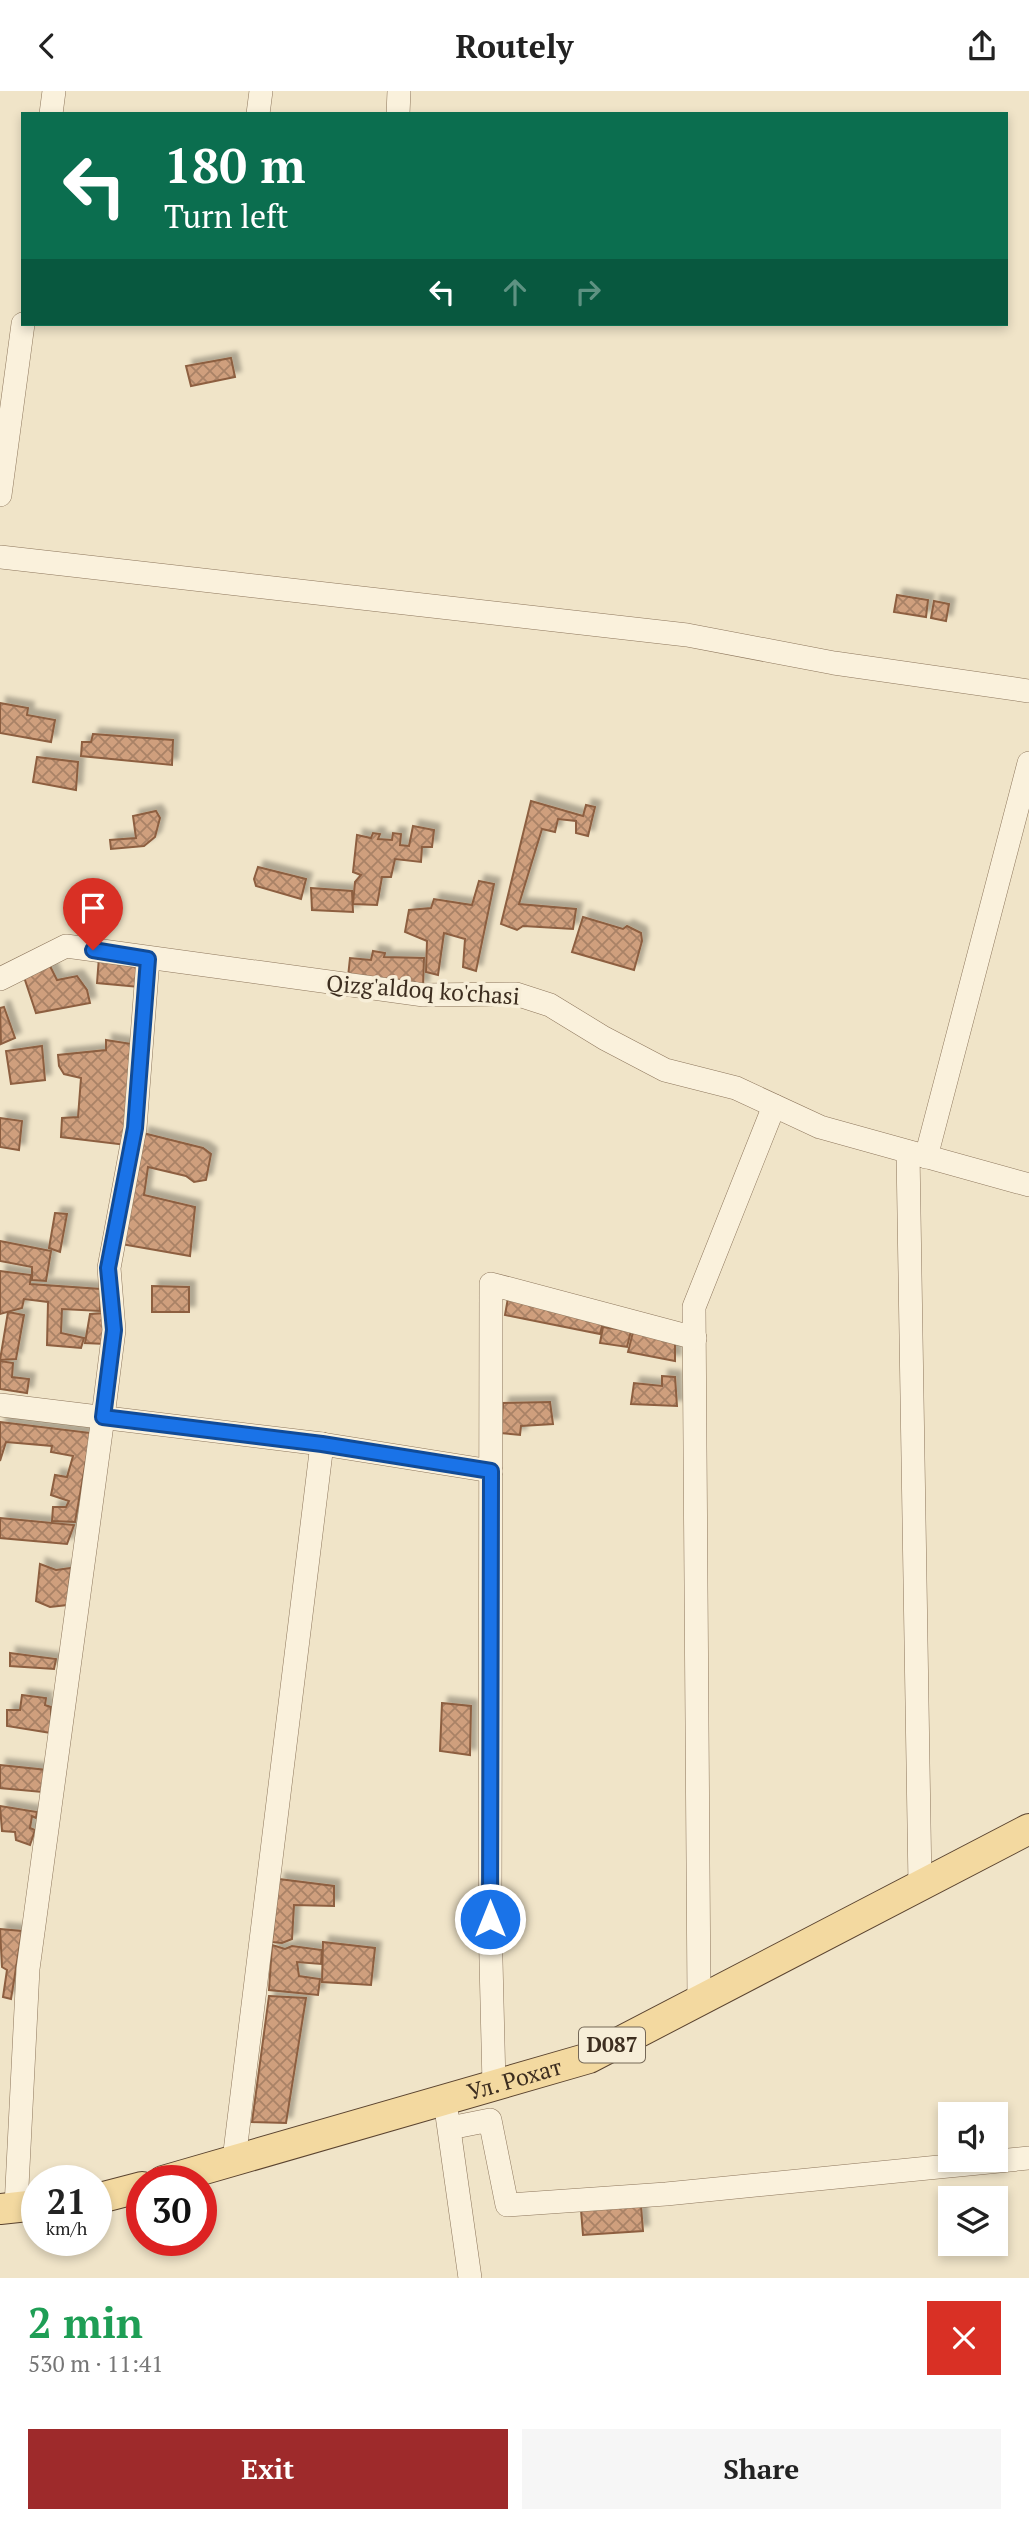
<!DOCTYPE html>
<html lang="en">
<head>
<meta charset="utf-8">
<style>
  :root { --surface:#fff; --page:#f6f6f6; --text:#222; --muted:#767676; --accent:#9e2a2b }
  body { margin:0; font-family:"PT Serif",serif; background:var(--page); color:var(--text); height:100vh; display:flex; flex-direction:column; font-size:26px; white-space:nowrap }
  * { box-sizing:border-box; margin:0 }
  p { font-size:23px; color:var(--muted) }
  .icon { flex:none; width:38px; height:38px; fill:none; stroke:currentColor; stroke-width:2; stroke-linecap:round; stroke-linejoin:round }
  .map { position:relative; height:2187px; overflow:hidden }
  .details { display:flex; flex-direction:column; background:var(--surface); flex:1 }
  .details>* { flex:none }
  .top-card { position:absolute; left:21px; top:21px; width:987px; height:214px; border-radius:0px; box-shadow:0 4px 10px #0003; background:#0b6e4f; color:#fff; overflow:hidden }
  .controls { position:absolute; left:938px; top:2011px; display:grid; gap:14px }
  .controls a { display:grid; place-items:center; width:70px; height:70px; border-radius:0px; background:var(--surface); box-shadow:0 4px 10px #0003; font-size:35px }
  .speed { position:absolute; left:21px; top:2074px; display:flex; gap:14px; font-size:35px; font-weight:700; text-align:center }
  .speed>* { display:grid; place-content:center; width:91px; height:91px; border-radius:50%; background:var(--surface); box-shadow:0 4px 10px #0003; line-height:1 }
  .speed small { font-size:18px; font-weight:400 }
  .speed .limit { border:10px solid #d22; background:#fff; color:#111 }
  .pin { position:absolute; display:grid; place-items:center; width:60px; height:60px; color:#fff; margin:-72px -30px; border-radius:50% 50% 50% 0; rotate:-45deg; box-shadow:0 0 7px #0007 }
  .pin .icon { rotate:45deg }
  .me { position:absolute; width:77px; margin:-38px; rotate:0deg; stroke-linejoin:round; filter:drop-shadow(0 0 5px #0008) }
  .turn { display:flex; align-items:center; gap:24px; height:147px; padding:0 28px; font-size:32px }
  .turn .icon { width:91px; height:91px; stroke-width:2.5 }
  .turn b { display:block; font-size:49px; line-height:60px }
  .lanes { display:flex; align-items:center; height:66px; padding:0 28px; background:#0003; justify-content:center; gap:35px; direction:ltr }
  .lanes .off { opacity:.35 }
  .round { display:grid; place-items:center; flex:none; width:74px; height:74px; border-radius:0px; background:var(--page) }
  .summary { display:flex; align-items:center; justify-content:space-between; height:119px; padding:0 28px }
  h1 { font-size:42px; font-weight:600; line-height:52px; color:#1e9e55 }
  .primary-button { display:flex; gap:14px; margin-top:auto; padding:14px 28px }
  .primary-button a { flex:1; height:80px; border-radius:0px; background:var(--accent); color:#fff; font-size:28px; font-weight:600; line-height:80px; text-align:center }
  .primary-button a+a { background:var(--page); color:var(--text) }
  header { display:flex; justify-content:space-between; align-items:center; height:91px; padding:0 28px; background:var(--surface); font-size:32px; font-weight:600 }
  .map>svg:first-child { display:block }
</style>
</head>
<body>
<header><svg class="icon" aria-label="back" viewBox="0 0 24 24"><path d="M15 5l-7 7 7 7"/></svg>Routely<svg class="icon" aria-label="share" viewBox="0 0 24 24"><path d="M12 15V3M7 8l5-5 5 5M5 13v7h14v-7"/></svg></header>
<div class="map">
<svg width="1029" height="2187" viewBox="0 0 1029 2187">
  <defs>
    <pattern id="building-cross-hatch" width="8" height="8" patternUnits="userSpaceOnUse" patternTransform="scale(1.75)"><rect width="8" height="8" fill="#cf9f7d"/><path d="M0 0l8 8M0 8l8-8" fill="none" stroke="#a98266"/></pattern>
    <filter id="shadow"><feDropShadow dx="6" dy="-6" stdDeviation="2" flood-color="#0004"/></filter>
  </defs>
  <rect width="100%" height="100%" fill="#f0e4c8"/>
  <!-- building -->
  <g fill="url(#building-cross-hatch)" stroke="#8d5f41" stroke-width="2" filter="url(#shadow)">
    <polygon points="231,267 235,286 191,295 186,275"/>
    <polygon points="897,504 928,509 926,526 894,521"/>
    <polygon points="934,510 949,513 946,530 931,527"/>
    <polygon points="0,612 28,617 27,624 55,629 51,651 0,642"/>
    <polygon points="93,643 173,649 172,674 81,665 82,651 91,651"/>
    <polygon points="37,666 78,671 76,699 33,691"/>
    <polygon points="531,710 583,725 586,714 595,716 588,745 576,742 576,730 558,728 555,741 542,738 519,813 576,818 573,838 523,835 517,839 501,833"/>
    <polygon points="156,720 160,727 155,746 144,755 111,758 110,749 136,747 133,725"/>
    <polygon points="413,735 434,739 432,756 422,756 421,771 395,768 391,786 382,786 377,814 353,813 355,791 361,784 353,781 357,744 371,747 373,742 380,743 378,748 392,749 393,742 401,743 400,754 409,755"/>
    <polygon points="258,776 306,788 301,808 256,795 254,788"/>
    <polygon points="479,790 494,793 476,880 463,876 465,848 444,842 438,884 426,881 427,850 405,841 409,819 431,817 434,808 472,814"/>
    <polygon points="311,797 352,800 353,821 312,819"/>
    <polygon points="583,826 623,838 627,835 641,842 642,850 634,879 572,861"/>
    <polygon points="373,860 385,862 384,866 424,867 423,896 348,886 350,867 371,869"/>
    <polygon points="99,866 142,872 139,896 97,892"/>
    <polygon points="47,869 57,889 77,885 87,899 90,912 36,922 22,880"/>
    <polygon points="4,916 15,947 1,953 0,917"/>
    <polygon points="106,949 132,953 126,1054 61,1046 62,1027 78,1026 81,987 64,983 59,975 58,964 106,959"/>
    <polygon points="42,955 45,989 11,993 6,960"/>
    <polygon points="0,1027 22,1030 19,1059 0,1056"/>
    <polygon points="143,1042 203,1057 211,1063 206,1089 194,1091 186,1085 148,1076 144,1104 195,1116 190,1165 121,1153"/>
    <polygon points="55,1122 67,1123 60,1161 49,1157"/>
    <polygon points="0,1150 51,1160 46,1190 32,1189 32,1176 0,1170"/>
    <polygon points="0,1180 31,1184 30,1193 101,1198 100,1220 62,1218 61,1242 84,1247 81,1257 47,1254 48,1211 24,1208 22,1217 0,1223"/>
    <polygon points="152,1195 189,1196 189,1221 152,1221"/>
    <polygon points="508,1207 604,1228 600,1243 505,1224"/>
    <polygon points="8,1221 24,1224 16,1268 0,1269"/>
    <polygon points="106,1222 105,1253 85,1252 90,1223"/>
    <polygon points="603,1236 631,1240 627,1256 600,1252"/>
    <polygon points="633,1241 675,1247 675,1270 628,1261"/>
    <polygon points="0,1270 13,1272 12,1286 29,1288 27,1302 0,1298"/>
    <polygon points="662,1285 675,1286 677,1315 631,1313 634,1292 662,1295"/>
    <polygon points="550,1311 553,1333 521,1335 520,1344 501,1342 503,1312"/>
    <polygon points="0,1331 91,1342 75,1431 52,1430 53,1416 66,1416 69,1410 51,1404 55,1384 67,1386 73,1365 51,1361 52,1355 6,1351 0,1370"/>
    <polygon points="0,1427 74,1434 67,1453 0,1447"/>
    <polygon points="40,1473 56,1479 71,1477 67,1514 50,1516 36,1510"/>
    <polygon points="10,1562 56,1568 54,1578 10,1575"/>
    <polygon points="22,1604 46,1607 45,1614 51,1616 51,1642 7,1635 7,1619 20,1619"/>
    <polygon points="442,1612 471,1615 470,1664 440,1660"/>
    <polygon points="0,1674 47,1679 42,1701 0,1697"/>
    <polygon points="0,1715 37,1721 36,1727 32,1725 30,1737 35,1739 30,1754 16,1749 15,1741 2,1740"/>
    <polygon points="279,1788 334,1795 334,1815 294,1814 292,1848 282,1852 272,1851"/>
    <polygon points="0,1838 22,1840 11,1908 3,1906 7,1879 2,1876"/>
    <polygon points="323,1851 375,1857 371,1894 322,1891"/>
    <polygon points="272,1854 285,1858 292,1855 322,1859 321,1873 297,1871 299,1885 320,1888 318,1904 269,1899"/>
    <polygon points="269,1905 306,1907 286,2032 252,2031"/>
    <polygon points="641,2115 643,2140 583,2144 581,2119"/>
  </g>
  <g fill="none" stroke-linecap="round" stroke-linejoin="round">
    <defs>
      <g id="minor">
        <polyline points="51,23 54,0"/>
        <polyline points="258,23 261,0"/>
        <polyline points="398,23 399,0"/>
        <polyline points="0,404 23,233"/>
        <polyline points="0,466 687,544 834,572 1029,600"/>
        <polyline points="0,888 66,855 424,904 516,903 550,914 604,947 665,979 736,997 820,1036 1029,1094"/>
        <polyline points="908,1061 920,1794"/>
        <polyline points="926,1066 1029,672"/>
        <polyline points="0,1314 322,1353 491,1380"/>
        <polyline points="699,1910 694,1216 774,1015"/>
        <polyline points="494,1994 490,1828 491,1193 695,1247"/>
        <polyline points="447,2024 470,2187"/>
        <polyline points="450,2037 490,2029 507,2114 666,2103 1029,2067"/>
        <polyline points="234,2069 322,1353"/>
        <polyline points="16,2116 28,1878 103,1326 114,1239 109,1177 135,1037 148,868"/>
      </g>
      <g id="major">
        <path id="s1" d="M163 2090 589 1967 1029 1738"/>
        <polyline points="96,2108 142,2096"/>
        <polyline points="0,2118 37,2114"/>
      </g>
    </defs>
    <!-- minor casing -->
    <use href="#minor" stroke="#8d765c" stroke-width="24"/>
    <!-- major casing -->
    <use href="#major" stroke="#5b4430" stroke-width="32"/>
    <!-- minor -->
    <use href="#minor" stroke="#faf1dc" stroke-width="23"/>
    <!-- major -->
    <use href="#major" stroke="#f3d9a0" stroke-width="30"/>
  </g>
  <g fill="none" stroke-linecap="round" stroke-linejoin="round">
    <defs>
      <polyline id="route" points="93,859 148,868 135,1037 108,1177 114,1239 103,1326 322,1353 491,1380 490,1828"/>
    </defs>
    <!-- route casing -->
    <use href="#route" stroke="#114b97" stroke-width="18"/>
    <!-- route -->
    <use href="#route" stroke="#1a73e8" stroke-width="12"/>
  </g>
  <g text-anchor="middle" stroke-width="7" stroke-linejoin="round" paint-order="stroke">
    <!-- shield labels -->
    <rect fill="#f7eed8" stroke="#756857" stroke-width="2" x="579" y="1936.5" width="66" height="35" rx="5"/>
    <g font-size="21" font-weight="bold" fill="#3d2e20">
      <text x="612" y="1961">D087</text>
    </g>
    <!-- street labels -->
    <g font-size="23" fill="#3d2e20" stroke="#f7eed8">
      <text transform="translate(423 899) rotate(4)" y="8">Qizg'aldoq ko'chasi</text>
      <text dy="8" stroke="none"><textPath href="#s1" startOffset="366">Ул. Рохат</textPath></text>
    </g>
  </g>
</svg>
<div class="controls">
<a><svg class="icon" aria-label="sound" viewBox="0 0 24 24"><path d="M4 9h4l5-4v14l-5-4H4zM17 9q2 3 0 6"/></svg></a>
<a><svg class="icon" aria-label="layers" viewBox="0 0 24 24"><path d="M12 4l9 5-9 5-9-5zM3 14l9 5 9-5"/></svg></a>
</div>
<div class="speed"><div>21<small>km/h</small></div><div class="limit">30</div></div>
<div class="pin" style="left:93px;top:859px;background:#d93025"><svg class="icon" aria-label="arrive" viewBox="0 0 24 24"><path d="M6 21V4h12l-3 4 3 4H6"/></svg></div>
<svg class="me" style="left:490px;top:1828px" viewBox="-20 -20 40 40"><circle r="17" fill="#1a73e8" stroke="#fff" stroke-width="3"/><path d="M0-11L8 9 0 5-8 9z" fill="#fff"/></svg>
<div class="top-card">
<div class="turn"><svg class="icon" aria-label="left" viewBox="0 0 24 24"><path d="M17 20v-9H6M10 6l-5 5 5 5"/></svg><div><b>180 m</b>Turn left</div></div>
<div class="lanes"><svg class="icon" aria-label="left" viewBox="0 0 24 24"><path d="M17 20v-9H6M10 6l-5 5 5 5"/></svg><svg class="icon off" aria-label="ahead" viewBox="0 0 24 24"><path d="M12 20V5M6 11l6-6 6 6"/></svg><svg class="icon off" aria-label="right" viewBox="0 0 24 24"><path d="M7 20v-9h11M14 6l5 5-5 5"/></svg></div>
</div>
</div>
<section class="details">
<div class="summary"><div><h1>2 min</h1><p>530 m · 11:41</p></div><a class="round" style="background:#d93025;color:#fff"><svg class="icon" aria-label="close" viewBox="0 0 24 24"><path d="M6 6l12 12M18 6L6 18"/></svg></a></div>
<div class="primary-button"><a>Exit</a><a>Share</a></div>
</section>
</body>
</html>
